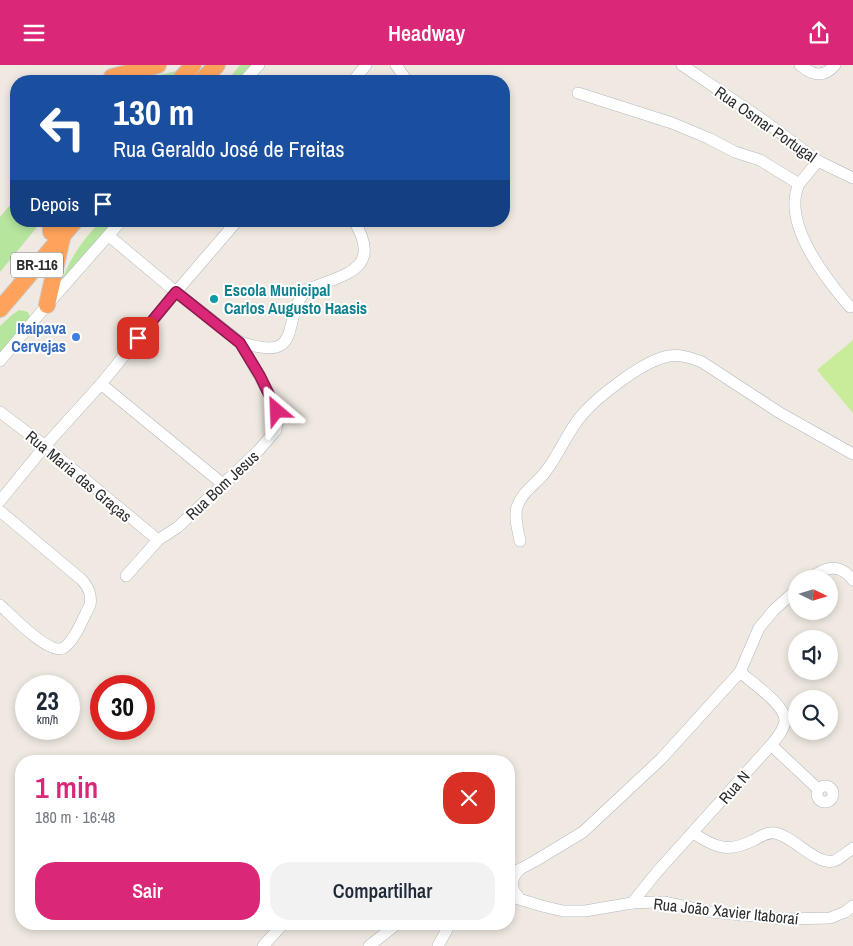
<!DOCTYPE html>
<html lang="pt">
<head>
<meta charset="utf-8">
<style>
  :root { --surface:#fff; --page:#f2f2f3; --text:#1f2937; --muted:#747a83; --accent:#db2777 }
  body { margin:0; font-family:"Archivo Narrow",sans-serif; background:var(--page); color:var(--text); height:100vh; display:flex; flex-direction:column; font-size:19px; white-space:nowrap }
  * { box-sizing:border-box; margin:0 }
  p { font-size:16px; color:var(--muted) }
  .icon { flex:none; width:28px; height:28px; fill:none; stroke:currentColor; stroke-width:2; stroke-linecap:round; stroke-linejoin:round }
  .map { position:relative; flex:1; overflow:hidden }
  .sheet { position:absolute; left:15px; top:690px; width:500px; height:175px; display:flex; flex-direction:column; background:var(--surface); border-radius:20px; box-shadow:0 2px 8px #0003 }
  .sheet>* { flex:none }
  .hud { position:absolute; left:10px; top:10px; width:500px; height:152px; border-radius:20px; box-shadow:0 2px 8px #0003; background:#1a4fa0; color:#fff; overflow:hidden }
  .needle { width:32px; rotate:95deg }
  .tools { position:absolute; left:788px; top:505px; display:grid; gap:10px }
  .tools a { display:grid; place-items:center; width:50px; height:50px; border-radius:50%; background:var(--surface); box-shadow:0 2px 8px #0003; font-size:25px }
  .speed { position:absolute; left:15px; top:610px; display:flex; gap:10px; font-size:25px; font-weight:700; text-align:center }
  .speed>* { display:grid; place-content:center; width:65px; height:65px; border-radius:50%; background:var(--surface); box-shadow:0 2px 8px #0003; line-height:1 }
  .speed small { font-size:12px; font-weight:400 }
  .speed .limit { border:8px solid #d22; background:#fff; color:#111 }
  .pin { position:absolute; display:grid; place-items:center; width:42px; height:42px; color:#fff; margin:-21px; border-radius:10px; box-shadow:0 2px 8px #0006 }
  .me { position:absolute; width:55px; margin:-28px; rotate:334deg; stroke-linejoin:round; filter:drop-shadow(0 0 4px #0008) }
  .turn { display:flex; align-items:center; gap:18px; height:105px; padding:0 20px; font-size:22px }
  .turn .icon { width:65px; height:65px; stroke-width:2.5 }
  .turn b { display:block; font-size:35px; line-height:42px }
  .then { display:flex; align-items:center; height:48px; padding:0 20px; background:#0003; gap:10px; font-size:19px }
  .round { display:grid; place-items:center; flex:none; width:52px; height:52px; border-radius:20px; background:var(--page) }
  .headline { display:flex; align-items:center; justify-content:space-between; height:85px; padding:0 20px }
  h1 { font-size:30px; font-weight:600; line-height:38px; color:var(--accent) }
  .action { display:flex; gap:10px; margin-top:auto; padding:10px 20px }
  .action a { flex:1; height:58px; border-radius:20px; background:var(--accent); color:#fff; font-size:20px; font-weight:600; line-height:58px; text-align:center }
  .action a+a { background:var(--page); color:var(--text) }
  header { display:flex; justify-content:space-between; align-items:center; height:65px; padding:0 20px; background:var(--accent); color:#fff; font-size:22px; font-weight:600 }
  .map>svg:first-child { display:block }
</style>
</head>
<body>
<header><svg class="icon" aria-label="menu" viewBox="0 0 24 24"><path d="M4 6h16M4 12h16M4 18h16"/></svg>Headway<svg class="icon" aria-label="share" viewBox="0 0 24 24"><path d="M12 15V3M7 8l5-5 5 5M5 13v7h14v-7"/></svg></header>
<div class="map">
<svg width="853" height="881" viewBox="0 0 853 881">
  <rect width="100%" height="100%" fill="#efe9e1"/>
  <!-- green -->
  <g fill="#b6e59e">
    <polygon points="240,0 253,0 238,16 227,16"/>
    <polygon points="177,6 168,16 132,16"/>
    <polygon points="16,133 16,156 42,156 0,207 0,152"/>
    <path d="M101 156H114L60 220C68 196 83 174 101 156Z"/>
    <polygon points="19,245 28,247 30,252 0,289 0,261 12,250"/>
  </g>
  <!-- pitch -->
  <polygon fill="#c9ec9a" points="853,275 853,348 817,305"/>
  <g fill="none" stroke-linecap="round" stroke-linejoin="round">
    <defs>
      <g id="minor">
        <polyline points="396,0 407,16"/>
        <polyline points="682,0 763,55 818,96 853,113"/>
        <path d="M800 0C813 11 824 13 835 0"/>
        <polyline points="244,16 259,0"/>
        <polyline points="353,16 366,0"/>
        <polyline points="578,28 672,58 708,73 735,87 760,95 799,119 818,96"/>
        <path d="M799 119C781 158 826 214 850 242"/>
        <polyline points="109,171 176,227 240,277 272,334 278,353 276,365 259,385 178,462 158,475 126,511"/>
        <path d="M240 277C309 300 278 251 308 224 343 210 384 205 354 156"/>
        <polyline points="0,296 47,240 121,156"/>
        <polyline points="101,319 224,420"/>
        <polyline points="0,347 45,381 158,475"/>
        <polyline points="0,436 45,381 101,319 176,227 237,156"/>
        <path d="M0 446 82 515C89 523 92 530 90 540 84 551 74 578 63 583 49 590 11 550 0 540"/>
        <path d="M520 476C518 465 514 453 517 442 522 426 537 419 546 406 559 389 567 368 581 351 597 332 644 295 669 291 680 289 691 293 702 297L780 348 853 389"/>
        <path d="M809 514C825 502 839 497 853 515"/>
        <polyline points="771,680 818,724"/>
        <circle cx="825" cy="729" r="8"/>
        <path d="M693 768C716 783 728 788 754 775 761 771 767 767 775 768 793 771 817 801 834 796 841 793 847 787 853 783"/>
        <polyline points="509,810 535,796 583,767 661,694 740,607 759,563 774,545 796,525"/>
        <polyline points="509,831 542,841 563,846 585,846 632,838 655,837 665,837 711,847 784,854 830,853 845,847 853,841"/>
        <path d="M518 831C510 824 511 813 519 805"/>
        <path d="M632 838 657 807 771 680C777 673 784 665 785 656 786 640 751 617 740 607"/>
        <polyline points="263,881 283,859"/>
        <polyline points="369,881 397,859"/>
        <polyline points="438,881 450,859"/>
      </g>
      <g id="highway">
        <polyline points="112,12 158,0"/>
        <polyline points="179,16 193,0"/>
        <polyline points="201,16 217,0"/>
        <polyline points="51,167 51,156"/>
        <polyline points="47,240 62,173"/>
        <polyline points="0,244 75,156"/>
      </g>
    </defs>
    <!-- minor casing -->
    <use href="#minor" stroke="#b4b7c1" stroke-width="12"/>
    <!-- highway casing -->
    <use href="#highway" stroke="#c9c9c9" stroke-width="18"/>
    <!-- minor -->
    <use href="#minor" stroke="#fff" stroke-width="11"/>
    <!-- highway -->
    <use href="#highway" stroke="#ffa35c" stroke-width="16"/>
  </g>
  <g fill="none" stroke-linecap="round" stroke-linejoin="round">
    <defs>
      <polyline id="route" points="138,273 176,227 240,278 260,311 277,346"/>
    </defs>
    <!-- route casing -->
    <use href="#route" stroke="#8e194d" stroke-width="12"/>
    <!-- route -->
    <use href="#route" stroke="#db2777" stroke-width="9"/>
  </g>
  <!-- markers -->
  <circle fill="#0f9aa8" stroke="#fff" stroke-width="2" cx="214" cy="234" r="5"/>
  <circle fill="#3f7fe0" stroke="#fff" stroke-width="2" cx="76" cy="272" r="5"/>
  <g text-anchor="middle" stroke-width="4" stroke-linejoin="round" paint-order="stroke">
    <!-- shield labels -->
    <rect fill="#fff" stroke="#6d6d6d" stroke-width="1" x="11" y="187.5" width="52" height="25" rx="4"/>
    <g font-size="15" font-weight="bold" fill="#2e2e2e">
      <text x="37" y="205">BR-116</text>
    </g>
    <!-- street labels -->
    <g font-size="16" fill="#2e2e2e" stroke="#fff">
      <text transform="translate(766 59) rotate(35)" y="6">Rua Osmar Portugal</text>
      <text transform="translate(79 411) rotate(40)" y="6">Rua Maria das Graças</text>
      <text transform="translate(222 420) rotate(-43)" y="6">Rua Bom Jesus</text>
      <text transform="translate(734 722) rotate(-49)" y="6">Rua N</text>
      <text transform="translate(726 846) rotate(6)" y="6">Rua João Xavier Itaboraí</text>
    </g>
    <!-- culture labels -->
    <g font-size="16" font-weight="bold" fill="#0d838f" stroke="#fff" text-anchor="start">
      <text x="224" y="231">Escola Municipal<tspan x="224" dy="18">Carlos Augusto Haasis</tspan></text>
    </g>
    <!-- shop labels -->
    <g font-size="16" font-weight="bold" fill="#366cbe" stroke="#fff" text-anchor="end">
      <text x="66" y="269">Itaipava<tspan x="66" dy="18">Cervejas</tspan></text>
    </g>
  </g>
</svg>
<div class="tools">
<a><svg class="needle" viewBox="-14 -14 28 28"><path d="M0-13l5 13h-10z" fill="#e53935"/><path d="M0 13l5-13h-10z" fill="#747a83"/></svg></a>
<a><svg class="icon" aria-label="sound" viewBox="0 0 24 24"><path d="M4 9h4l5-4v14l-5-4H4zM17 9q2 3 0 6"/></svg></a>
<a><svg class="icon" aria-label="search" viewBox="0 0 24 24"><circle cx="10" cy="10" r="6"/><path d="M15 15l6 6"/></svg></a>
</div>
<div class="speed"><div>23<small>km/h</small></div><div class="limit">30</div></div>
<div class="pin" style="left:138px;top:273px;background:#d93025"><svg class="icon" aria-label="arrive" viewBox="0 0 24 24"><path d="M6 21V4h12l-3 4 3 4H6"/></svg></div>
<svg class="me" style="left:277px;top:346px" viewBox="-20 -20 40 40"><path d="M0-17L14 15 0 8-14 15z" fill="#db2777" stroke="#fff" stroke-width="4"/></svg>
<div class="hud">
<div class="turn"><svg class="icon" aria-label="left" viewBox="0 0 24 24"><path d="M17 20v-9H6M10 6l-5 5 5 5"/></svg><div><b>130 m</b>Rua Geraldo José de Freitas</div></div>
<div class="then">Depois<svg class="icon" aria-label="arrive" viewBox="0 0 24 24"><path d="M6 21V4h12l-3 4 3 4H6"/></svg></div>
</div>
<section class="sheet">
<div class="headline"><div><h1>1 min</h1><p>180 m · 16:48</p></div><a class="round" style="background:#d93025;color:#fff"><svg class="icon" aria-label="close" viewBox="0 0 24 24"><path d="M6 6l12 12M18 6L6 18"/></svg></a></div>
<div class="action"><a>Sair</a><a>Compartilhar</a></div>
</section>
</div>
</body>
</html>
